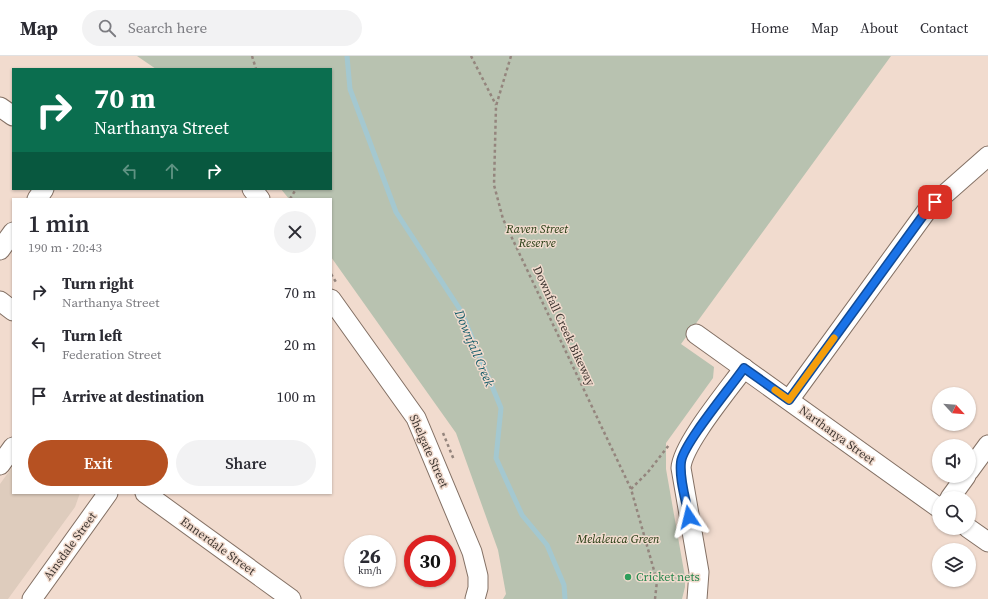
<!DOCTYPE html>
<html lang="en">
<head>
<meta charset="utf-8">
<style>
  :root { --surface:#fff; --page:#f2f2f3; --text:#2b2b33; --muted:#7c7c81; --line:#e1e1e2; --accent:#b65122 }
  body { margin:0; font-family:"Source Serif 4",serif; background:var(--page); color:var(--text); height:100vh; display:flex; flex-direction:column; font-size:15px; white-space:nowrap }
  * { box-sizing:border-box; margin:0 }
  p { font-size:13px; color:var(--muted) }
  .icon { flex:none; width:22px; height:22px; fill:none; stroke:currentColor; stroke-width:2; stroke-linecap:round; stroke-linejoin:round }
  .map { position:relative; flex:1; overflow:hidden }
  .details { position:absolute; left:12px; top:142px; width:320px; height:296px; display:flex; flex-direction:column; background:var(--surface); border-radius:0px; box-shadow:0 1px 3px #0004 }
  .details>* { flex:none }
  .top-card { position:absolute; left:12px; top:12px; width:320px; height:122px; border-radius:0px; box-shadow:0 1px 3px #0004; background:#0b6e4f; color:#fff; overflow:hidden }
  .needle { width:26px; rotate:116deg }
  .fabs { position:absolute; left:932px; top:331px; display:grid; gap:8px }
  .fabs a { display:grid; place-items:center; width:44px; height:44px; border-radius:50%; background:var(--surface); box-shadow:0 1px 3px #0004; font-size:20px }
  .speed { position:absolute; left:344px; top:479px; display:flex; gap:8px; font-size:20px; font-weight:700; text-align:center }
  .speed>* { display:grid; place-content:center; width:52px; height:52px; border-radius:50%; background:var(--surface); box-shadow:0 1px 3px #0004; line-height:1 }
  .speed small { font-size:10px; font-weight:400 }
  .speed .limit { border:6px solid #d22; background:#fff; color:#111 }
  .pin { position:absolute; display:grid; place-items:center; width:34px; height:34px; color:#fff; margin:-17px; border-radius:8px; box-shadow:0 2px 6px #0006 }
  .me { position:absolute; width:44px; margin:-22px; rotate:350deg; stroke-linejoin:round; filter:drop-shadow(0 0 3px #0008) }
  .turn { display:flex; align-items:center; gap:14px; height:84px; padding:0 16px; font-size:18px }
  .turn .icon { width:52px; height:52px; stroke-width:2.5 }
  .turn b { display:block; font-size:28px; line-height:34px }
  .lanes { display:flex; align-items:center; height:38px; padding:0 16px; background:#0003; justify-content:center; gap:20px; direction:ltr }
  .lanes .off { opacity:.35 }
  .round { display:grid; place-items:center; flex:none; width:42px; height:42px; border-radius:21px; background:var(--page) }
  .head { display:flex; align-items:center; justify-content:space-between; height:68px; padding:0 16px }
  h1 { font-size:24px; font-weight:600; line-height:30px }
  .action { display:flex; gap:8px; margin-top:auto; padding:8px 16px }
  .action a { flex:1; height:46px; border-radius:24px; background:var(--accent); color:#fff; font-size:16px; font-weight:600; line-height:46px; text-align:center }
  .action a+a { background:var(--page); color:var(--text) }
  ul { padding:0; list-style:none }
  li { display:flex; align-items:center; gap:12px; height:52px; padding:0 16px }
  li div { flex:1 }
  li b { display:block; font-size:15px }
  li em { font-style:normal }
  header { display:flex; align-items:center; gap:24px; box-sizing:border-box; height:56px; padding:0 20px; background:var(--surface); border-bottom:1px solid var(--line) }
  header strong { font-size:19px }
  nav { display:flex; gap:22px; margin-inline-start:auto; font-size:14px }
  .search { width:280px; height:36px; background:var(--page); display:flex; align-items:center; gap:10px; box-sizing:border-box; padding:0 14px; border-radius:22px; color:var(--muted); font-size:15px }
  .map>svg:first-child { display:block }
</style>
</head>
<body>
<header>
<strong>Map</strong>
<div class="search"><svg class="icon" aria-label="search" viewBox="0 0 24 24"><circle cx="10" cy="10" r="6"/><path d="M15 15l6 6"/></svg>Search here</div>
<nav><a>Home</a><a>Map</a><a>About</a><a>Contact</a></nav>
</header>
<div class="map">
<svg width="988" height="543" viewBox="0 0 988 543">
  <rect width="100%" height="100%" fill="#f1dbce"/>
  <!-- commercial -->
  <polygon fill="#deccbd" points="13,410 13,437 80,437 75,451 8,543 0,543 0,428"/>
  <!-- green -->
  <polygon fill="#b8c2b0" points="137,0 891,0 681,288 714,311 713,322 666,387 666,413 685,521 685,531 682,543 503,543 506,538 498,494 456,377 331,201 331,143 289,143 281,133 331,133 331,13 156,13"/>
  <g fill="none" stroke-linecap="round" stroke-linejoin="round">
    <!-- stream -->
    <polyline stroke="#a4c8d0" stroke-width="5" points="347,0 350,33 396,156 461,255 501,352 496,402 522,459 547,489 564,529 565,543"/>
    <defs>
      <g id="street">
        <polyline points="0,51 13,60"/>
        <polyline points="252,133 260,143"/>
        <polyline points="37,143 44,133"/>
        <polyline points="0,194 13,176"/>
        <polyline points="331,243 416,362 472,496 478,520 478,532 475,543"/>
        <polyline points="0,245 13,255"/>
        <polyline points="696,278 939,452"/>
        <polyline points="789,344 928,153 988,100"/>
        <polyline points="0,409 13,391"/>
        <polyline points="969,415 988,389"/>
        <polyline points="145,437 291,543"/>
        <polyline points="950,442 966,420"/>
        <polyline points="968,472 988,486"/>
        <polyline points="32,543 108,437"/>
        <path d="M697 543 699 516 681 412C682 389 728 334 744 312"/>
      </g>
    </defs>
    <!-- street casing -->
    <use href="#street" stroke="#837064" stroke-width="21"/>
    <!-- path -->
    <g stroke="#94857d" stroke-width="2.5" stroke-dasharray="3 3" stroke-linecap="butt">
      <polyline points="252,0 256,13"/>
      <polyline points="471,0 496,49"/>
      <polyline points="511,0 496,50 494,129 503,163 631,433 657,525 655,543"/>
      <polyline points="290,143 296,133"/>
      <polyline points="331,218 336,226"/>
      <polyline points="443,377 454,404"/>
      <polyline points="631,433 648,416 669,389"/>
    </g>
    <!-- street -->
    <use href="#street" stroke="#fff" stroke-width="19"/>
  </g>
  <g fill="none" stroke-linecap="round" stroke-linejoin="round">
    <defs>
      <path id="route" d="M689 461C686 444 679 423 681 406 683 388 731 331 744 312L789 344 922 161 935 146"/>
    </defs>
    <!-- route casing -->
    <use href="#route" stroke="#114b97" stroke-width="10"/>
    <!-- route -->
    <use href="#route" stroke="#1a73e8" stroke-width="7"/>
    <!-- slow -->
    <polyline stroke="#f59e0b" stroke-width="7" points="775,334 789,344 834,282"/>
  </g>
  <!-- markers -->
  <circle fill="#2e9e5b" stroke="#f1dbce" stroke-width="1.5" cx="628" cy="521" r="4"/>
  <g text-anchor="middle" stroke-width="3" stroke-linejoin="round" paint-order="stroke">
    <!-- park labels -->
    <g font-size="12" font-style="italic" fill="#23390f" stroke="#f1dbce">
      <text x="537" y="177">Raven Street<tspan x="537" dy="14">Reserve</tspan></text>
      <text x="618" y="487">Melaleuca Green</text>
    </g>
    <!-- street labels -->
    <g font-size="12" fill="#403833" stroke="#f1dbce">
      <text transform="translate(564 270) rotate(65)" y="4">Downfall Creek Bikeway</text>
      <text transform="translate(837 379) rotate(36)" y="4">Narthanya Street</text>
      <text transform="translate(429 395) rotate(66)" y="4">Shelgate Street</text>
      <text transform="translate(70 490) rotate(-54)" y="4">Ainsdale Street</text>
      <text transform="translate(218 490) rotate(36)" y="4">Ennerdale Street</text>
    </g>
    <!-- leisure labels -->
    <g font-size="12" fill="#27864d" stroke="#f1dbce" text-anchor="start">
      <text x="636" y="525">Cricket nets</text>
    </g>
    <!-- water labels -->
    <g font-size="13" font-style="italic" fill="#115a68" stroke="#f1dbce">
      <text transform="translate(475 292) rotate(67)" y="5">Downfall Creek</text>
    </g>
  </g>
</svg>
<div class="fabs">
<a><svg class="needle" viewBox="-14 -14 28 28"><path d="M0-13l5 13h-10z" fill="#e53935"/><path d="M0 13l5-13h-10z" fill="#7c7c81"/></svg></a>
<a><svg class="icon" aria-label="sound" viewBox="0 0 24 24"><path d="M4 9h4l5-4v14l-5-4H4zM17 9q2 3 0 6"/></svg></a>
<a><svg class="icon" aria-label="search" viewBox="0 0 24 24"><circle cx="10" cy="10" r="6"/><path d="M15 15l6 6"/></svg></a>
<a><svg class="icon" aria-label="layers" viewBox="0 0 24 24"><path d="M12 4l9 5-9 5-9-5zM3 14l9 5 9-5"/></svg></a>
</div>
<div class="speed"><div>26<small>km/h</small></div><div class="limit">30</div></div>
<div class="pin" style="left:935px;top:146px;background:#d93025"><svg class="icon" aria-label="arrive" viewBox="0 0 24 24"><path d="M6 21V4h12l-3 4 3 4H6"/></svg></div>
<svg class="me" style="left:689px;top:461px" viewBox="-20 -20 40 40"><path d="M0-17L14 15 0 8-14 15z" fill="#1a73e8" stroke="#fff" stroke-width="4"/></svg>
<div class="top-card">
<div class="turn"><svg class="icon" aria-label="right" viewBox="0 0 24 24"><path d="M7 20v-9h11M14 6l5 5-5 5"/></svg><div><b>70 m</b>Narthanya Street</div></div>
<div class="lanes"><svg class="icon off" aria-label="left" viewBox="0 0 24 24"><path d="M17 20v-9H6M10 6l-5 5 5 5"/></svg><svg class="icon off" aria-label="ahead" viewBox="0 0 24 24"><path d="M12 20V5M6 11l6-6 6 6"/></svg><svg class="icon" aria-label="right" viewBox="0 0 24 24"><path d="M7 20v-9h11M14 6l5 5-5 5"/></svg></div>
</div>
<section class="details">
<div class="head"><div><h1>1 min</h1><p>190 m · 20:43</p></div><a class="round"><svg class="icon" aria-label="close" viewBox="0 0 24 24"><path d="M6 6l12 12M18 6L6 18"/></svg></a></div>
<ul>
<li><svg class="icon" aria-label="right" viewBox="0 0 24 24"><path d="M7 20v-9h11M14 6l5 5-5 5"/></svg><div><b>Turn right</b><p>Narthanya Street</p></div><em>70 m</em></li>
<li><svg class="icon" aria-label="left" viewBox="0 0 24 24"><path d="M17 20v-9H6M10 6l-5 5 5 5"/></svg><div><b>Turn left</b><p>Federation Street</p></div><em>20 m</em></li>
<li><svg class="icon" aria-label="arrive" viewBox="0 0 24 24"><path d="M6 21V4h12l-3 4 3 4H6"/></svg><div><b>Arrive at destination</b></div><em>100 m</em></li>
</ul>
<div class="action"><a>Exit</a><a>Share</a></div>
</section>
</div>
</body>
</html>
